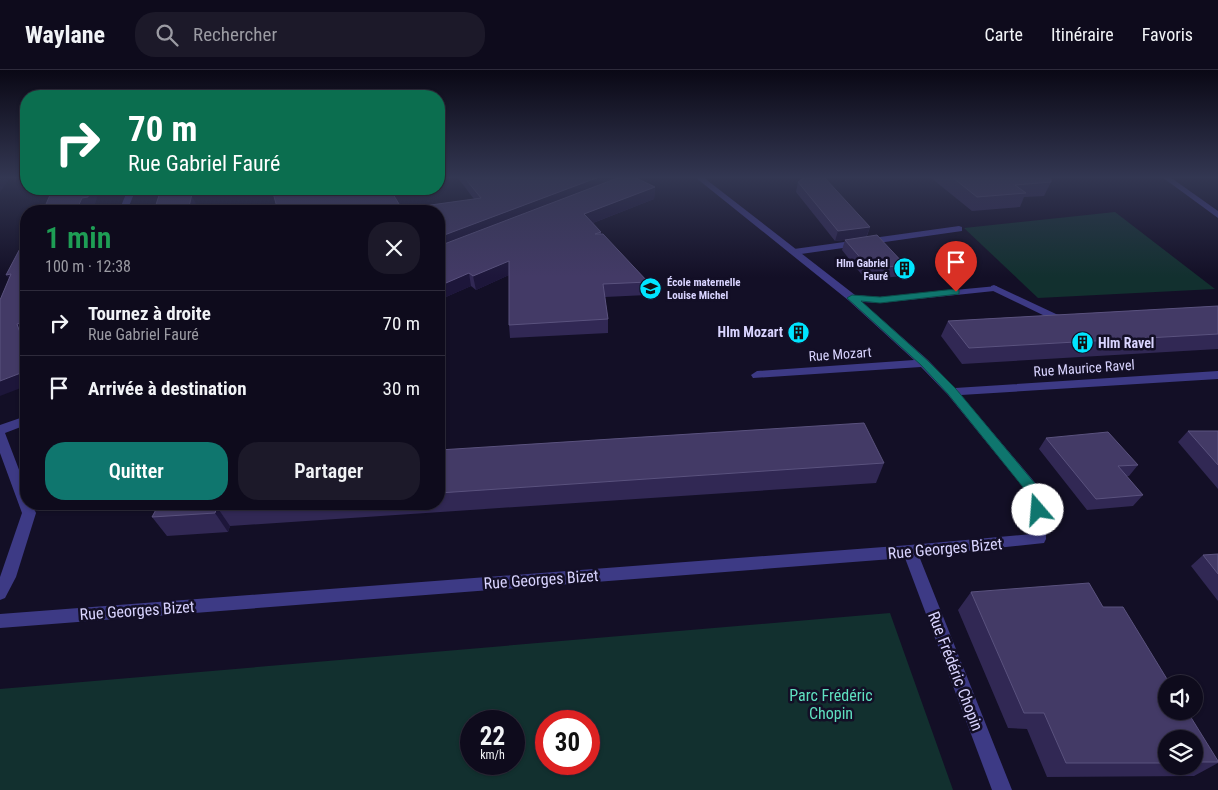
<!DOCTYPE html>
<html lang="fr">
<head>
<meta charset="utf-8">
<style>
  :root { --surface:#0e0b1c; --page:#1c1929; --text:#f1f3f6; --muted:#9b9ba3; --line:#2e2b3b; --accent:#0f766e }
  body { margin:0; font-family:"Roboto Condensed",sans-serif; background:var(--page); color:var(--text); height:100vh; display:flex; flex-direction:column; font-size:19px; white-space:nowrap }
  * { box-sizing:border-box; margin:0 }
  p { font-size:16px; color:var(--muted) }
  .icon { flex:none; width:28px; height:28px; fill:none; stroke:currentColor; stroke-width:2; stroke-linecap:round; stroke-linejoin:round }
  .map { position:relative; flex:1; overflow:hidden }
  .drawer { position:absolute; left:20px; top:135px; width:425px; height:305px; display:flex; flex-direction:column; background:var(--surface); border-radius:20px; box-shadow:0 1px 4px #0004,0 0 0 1px var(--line) }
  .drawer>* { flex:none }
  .top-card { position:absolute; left:20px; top:20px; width:425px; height:105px; border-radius:20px; box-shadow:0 1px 4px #0004,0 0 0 1px var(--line); background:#0b6e4f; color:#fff; overflow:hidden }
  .buttons { position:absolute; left:1158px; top:605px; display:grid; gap:10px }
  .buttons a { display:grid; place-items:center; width:45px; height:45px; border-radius:50%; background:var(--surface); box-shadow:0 1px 4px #0004,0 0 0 1px var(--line); font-size:25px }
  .speed { position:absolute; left:460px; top:640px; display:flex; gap:10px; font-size:25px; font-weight:700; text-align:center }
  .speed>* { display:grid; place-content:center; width:65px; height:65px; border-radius:50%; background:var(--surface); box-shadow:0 1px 4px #0004,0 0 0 1px var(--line); line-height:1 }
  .speed small { font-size:12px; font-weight:400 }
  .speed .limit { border:8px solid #d22; background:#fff; color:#111 }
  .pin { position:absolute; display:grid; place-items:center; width:42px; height:42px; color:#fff; margin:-51px -21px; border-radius:50% 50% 50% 0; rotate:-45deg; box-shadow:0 0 5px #0007 }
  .pin .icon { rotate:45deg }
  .me { position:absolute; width:55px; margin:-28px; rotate:342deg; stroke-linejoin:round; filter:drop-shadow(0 0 4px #0008) }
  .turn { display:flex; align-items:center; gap:18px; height:105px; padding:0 25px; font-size:22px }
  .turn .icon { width:65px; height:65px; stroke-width:2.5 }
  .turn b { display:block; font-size:35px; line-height:42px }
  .round { display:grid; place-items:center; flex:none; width:52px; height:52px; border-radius:20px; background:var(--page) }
  .summary { display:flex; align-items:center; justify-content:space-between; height:85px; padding:0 25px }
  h1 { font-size:30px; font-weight:600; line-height:38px; color:#1e9e55 }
  .action { display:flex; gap:10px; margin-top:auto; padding:10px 25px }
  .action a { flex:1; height:58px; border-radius:20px; background:var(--accent); color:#fff; font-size:20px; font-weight:600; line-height:58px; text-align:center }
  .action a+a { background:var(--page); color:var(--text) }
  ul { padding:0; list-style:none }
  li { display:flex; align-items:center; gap:15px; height:65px; padding:0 25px; border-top:1px solid var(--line) }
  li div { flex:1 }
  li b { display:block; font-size:19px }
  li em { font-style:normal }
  header { display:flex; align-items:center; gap:30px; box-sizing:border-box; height:70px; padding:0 25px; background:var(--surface); border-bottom:1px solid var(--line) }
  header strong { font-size:24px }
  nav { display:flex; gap:28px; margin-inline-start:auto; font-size:18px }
  .search { width:350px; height:45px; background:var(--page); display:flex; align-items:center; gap:12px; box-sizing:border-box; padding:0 18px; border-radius:20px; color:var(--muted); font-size:19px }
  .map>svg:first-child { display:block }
</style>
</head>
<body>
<header>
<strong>Waylane</strong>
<div class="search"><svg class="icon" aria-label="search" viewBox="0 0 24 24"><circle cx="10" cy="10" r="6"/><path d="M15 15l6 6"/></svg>Rechercher</div>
<nav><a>Carte</a><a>Itinéraire</a><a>Favoris</a></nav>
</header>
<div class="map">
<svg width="1218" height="720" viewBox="0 0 1218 720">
  <rect width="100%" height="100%" fill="#130f26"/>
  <!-- green -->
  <g fill="#12302f" fill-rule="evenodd">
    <polygon points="1115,142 1215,219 1038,228 964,158"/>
    <path d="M890 543 953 720H0V619ZM471 651H514V694H471ZM546 651H589V694H546Z"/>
  </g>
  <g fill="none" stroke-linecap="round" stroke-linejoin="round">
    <!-- service -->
    <g fill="#3d3a85" fill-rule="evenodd">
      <polygon points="959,156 962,157 962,161 794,185 789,182 794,179"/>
      <polygon points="994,215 1056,244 1070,247 1071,249 1066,252 1049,248 991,220 991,216"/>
    </g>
    <!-- minor -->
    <g fill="#3d3a85" fill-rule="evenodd">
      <polygon points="695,107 703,107 855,225 880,227 997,216 997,220 994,221 880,233 862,232 928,290 955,318 1218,301 1218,309 961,325 1043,422 1045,426 1046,469 1044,473 919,486 1012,720 992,720 905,488 0,558 0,544 910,475 1032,464 1031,427 948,325 921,297 753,308 751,305 757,301 914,290 848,230"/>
      <polygon points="128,119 136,119 127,141 119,141"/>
      <polygon points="26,346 26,355 5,363 26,418 26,434 32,434 36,443 16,507 5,528 0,530 0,507 22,443 0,383 0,355"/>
    </g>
    <!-- tertiary -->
    <polygon fill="#3d3a85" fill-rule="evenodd" points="1162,107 1170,107 1218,141 1218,148"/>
  </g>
  <!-- wall -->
  <g fill="#312854" fill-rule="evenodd">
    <polygon points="457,107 619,107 655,117 654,129 593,153 601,162 601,164 648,212 647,225 605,227 608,249 608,263 510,268 509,255 509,205 476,220 471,216 439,230 439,141 278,141 402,139 474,129"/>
    <polygon points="930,107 1051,107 1051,112 1044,126 1024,127 1020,137 972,141"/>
    <polygon points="798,112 870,157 867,166 905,195 901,206 866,210 842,180 845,170 835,171 796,122"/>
    <polygon points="1218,236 1218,279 962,294 941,266 948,251"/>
    <polygon points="1188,361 1218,361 1218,419 1178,372"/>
    <polygon points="1046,368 1138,395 1129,406 1126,406 1143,425 1133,436 1087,440 1039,379"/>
    <polygon points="439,380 884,393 876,413 230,456 228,462 167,466 152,447 159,434 439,434"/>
    <polygon points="1218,484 1218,531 1191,496 1203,485"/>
    <path d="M971 522 1103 537 1218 691V693L1194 706 1047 707 1027 659 1008 658 958 540ZM1166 669H1194V696H1166Z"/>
  </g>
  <!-- shaded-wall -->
  <g fill="#1d163a">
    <polygon points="0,107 5,107 8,111 0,122"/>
    <polygon points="599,107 619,107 619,111 439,181 439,167"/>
    <polygon points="655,117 654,129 585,156 584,144"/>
    <polygon points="91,119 100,119 94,137 88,138 86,141 76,141 82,128"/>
    <polygon points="187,119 194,119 192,126 196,134 195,141 188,141 186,125"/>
    <polygon points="870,157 866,167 835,171 838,161"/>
    <polygon points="509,191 511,204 476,220 473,206"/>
    <polygon points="469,203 471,216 439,230 439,216"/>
    <polygon points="11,204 13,215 6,205"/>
    <polygon points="26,252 26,265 25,265 26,268 26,279 17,254"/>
    <polygon points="26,301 26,316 0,326 0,311"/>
    <polygon points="217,437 230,456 228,462 215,443"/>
  </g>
  <!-- building -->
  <g fill="#433a66" stroke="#5a527e">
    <polygon points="464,107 599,107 439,167 439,141 328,141 327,140 322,141 278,141 272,119 390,119 402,139 481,128"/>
    <polygon points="620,107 634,107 655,117 584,144 601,162 595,164 603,164 648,212 603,214 608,249 509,255 509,191 473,206 469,203 439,216 439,176"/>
    <polygon points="805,107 824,107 870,157 838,161 798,112"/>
    <polygon points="952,107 1051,107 1051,112 1015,115 1026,123 977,127"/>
    <polygon points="54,119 91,119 88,127 82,128 76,141 43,141 50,125"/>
    <polygon points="161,119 187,119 186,125 192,124 188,141 154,141"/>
    <polygon points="877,165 905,195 870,199 845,170"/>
    <polygon points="24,171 26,171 26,252 17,254 26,279 26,301 0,311 0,230 11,204 6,205"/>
    <polygon points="1218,236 1218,264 969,278 948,251"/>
    <polygon points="864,353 884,393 439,423 439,380"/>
    <polygon points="1188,361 1218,361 1218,395"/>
    <polygon points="1108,362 1138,395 1118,396 1143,425 1096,429 1046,368"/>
    <polygon points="159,434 268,434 217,437 215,443 152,447"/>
    <polygon points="1218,484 1218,504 1203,485"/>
    <polygon points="1089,513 1103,537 1123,537 1170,614 1166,614 1166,641 1187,641 1218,691 1218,692 1194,692 1194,669 1166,669 1166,693 1066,693 1044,643 1024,643 971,522"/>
  </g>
  <!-- sky -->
  <linearGradient id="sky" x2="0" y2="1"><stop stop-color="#0a0815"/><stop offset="0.52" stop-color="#333752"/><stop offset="1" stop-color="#333752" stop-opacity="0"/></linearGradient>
  <rect width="1218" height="207" fill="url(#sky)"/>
  <!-- route -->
  <polygon fill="#0f766e" stroke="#0a4d48" points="956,219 959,220 959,224 880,233 861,231 928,291 956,319 1042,422 1044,440 1043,444 1033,444 1031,427 948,324 921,295 847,228 852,225 880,227"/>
  <!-- icons -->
  <defs>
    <symbol id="building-disc" viewBox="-11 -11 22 22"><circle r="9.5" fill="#00e5ff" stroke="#130f26"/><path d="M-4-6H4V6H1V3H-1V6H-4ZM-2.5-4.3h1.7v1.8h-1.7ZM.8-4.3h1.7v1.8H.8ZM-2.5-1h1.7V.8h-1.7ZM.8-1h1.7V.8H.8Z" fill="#111"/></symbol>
    <symbol id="school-disc" viewBox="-11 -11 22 22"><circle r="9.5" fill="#00e5ff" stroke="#130f26"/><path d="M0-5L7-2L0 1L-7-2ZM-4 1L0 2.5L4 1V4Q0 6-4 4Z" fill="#111"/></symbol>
  </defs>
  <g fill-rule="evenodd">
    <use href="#building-disc" x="892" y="186" width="25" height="25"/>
    <use href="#school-disc" x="638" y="206" width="25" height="25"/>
    <use href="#building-disc" x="786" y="250" width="25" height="25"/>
    <use href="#building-disc" x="1070" y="260" width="25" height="25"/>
  </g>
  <g text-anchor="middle" stroke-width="5" stroke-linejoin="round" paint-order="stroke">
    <!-- far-poi labels -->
    <g font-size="11" font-weight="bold" fill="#d9d4ff" stroke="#130f26" text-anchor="end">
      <text x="888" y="197">Hlm Gabriel<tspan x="888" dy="13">Fauré</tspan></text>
      <text x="667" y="216" text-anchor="start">École maternelle<tspan x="667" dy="13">Louise Michel</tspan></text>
    </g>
    <!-- poi labels -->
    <g font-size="14" font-weight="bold" fill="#d9d4ff" stroke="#130f26" text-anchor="end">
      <text x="783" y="267">Hlm Mozart</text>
      <text x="1098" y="278" text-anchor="start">Hlm Ravel</text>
    </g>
    <!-- street labels -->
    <g font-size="14" fill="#d9d4ff" stroke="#130f26">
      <text transform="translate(840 284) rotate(-4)" y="5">Rue Mozart</text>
      <text transform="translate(1084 298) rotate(-4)" y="5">Rue Maurice Ravel</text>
    </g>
    <!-- near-street labels -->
    <g font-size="16" fill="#d9d4ff" stroke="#130f26">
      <text transform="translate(945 478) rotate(-5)" y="6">Rue Georges Bizet</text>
      <text transform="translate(541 509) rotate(-4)" y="6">Rue Georges Bizet</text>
      <text transform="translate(137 540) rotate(-4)" y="6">Rue Georges Bizet</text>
      <text transform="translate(956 601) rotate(69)" y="6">Rue Frédéric Chopin</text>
    </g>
    <!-- near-park labels -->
    <g font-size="16" fill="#5fe0c0" stroke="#130f26">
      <text x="831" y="631">Parc Frédéric<tspan x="831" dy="18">Chopin</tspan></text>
    </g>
  </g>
</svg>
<div class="buttons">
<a><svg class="icon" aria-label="sound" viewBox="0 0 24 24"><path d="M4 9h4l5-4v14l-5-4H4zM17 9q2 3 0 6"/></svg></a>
<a><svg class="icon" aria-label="layers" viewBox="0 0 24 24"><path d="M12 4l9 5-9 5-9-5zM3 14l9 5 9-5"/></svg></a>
</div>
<div class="speed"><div>22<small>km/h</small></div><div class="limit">30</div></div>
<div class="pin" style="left:956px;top:222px;background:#d93025"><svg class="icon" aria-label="arrive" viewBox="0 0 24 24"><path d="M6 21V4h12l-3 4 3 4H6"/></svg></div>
<svg class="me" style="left:1038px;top:440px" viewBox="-20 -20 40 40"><circle r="19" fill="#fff"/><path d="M0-13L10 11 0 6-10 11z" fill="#0f766e"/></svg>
<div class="top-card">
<div class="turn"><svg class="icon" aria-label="right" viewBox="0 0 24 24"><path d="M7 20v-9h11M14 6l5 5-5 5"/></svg><div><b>70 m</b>Rue Gabriel Fauré</div></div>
</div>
<section class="drawer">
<div class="summary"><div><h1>1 min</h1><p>100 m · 12:38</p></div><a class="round"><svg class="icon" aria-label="close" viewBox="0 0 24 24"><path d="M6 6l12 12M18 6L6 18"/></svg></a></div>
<ul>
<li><svg class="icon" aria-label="right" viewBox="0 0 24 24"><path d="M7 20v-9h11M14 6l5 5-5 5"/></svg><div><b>Tournez à droite</b><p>Rue Gabriel Fauré</p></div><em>70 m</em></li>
<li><svg class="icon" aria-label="arrive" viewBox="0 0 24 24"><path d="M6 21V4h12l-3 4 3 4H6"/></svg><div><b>Arrivée à destination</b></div><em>30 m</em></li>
</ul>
<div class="action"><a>Quitter</a><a>Partager</a></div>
</section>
</div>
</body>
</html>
